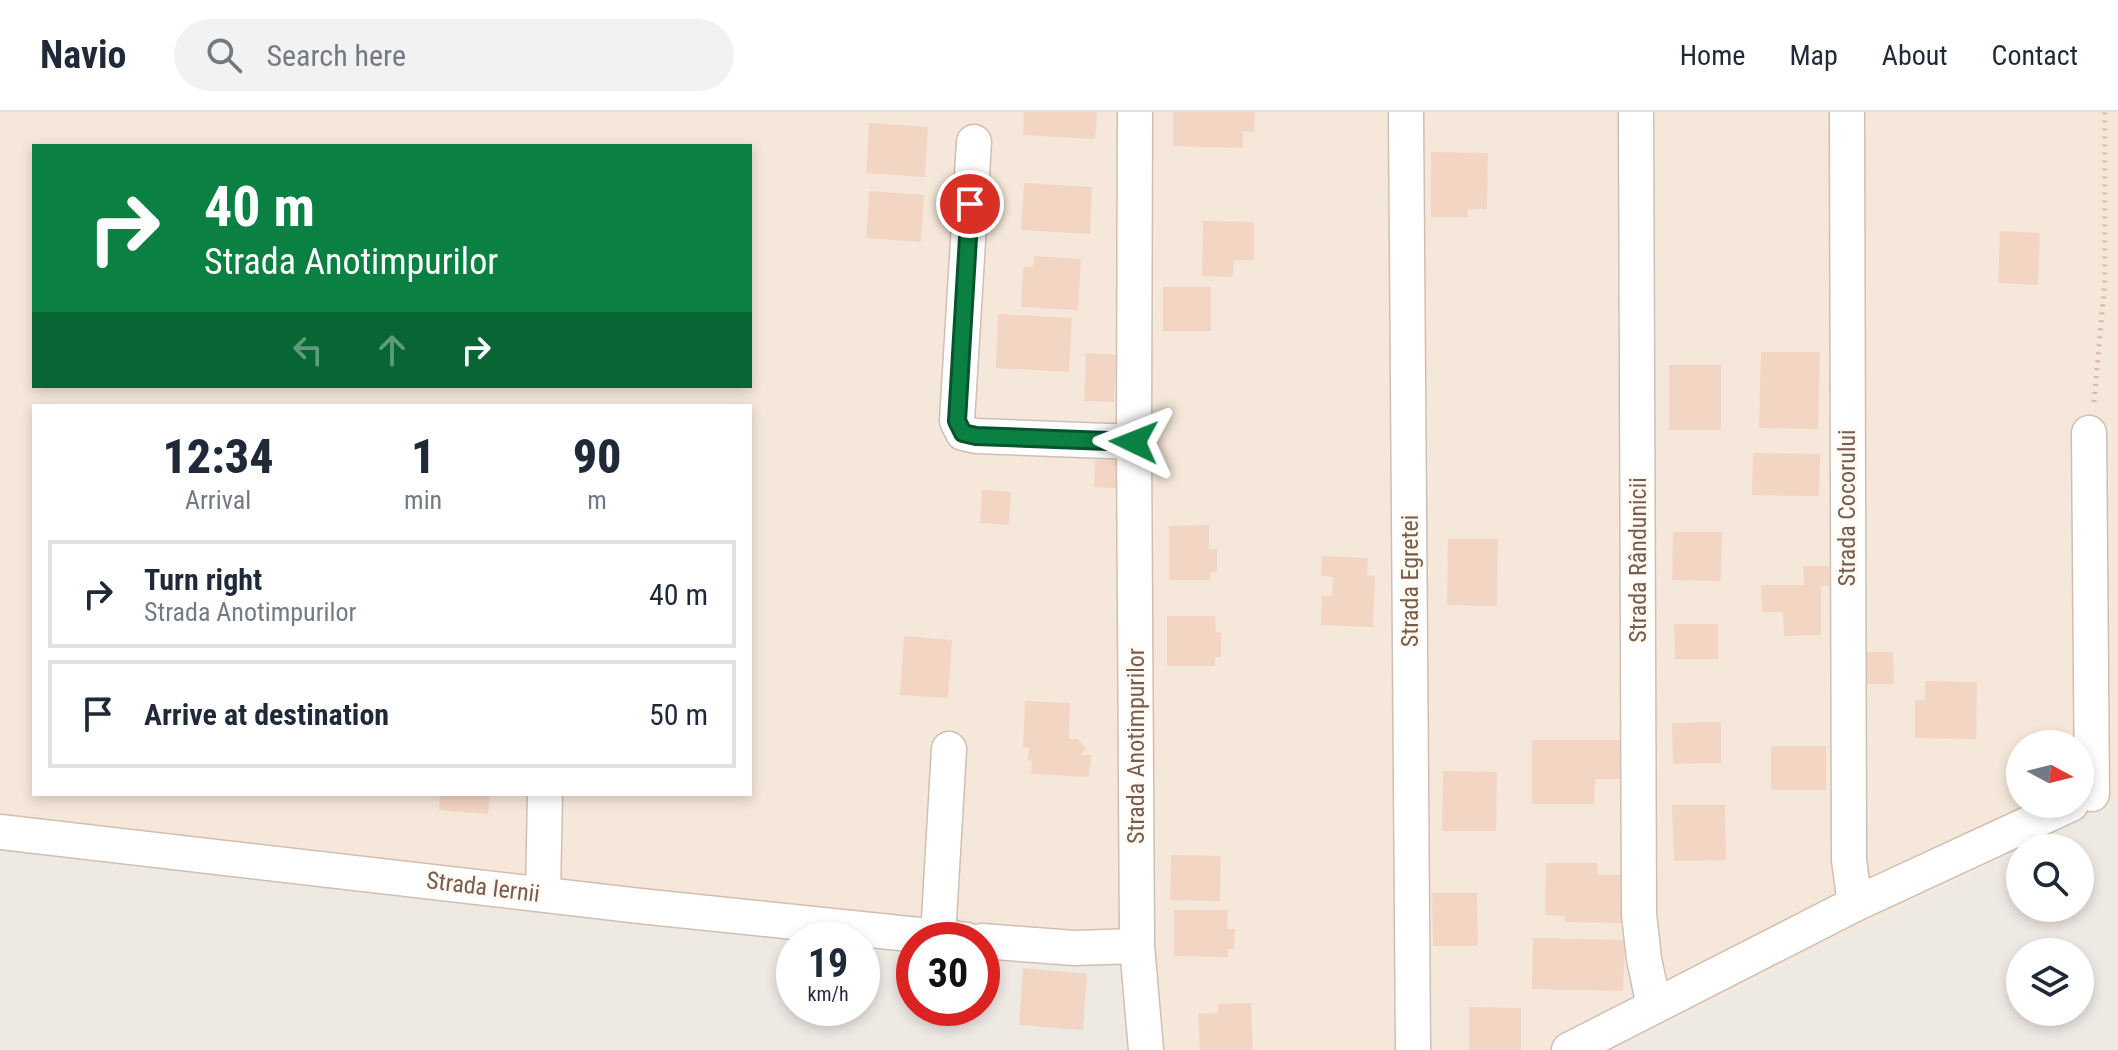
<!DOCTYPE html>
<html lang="en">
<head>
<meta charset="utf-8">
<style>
  :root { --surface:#fff; --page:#f2f2f3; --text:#1f2937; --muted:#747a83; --line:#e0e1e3 }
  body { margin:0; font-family:"Roboto Condensed",sans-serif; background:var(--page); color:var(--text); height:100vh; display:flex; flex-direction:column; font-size:30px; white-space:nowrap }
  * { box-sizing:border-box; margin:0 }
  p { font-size:26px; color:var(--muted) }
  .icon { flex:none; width:44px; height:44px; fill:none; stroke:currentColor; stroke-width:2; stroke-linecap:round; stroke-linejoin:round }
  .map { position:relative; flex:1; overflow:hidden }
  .panel { position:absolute; left:32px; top:292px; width:720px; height:392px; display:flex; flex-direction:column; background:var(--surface); border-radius:0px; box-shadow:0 4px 12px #0003 }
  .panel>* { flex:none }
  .guide { position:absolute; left:32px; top:32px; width:720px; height:244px; border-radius:0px; box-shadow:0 4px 12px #0003; background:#0b8043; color:#fff; overflow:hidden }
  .needle { width:52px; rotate:97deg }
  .buttons { position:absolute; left:2006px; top:618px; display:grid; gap:16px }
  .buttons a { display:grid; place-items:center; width:88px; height:88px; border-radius:50%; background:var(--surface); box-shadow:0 4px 12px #0003; font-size:40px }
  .speed { position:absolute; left:776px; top:810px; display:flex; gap:16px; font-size:40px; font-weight:700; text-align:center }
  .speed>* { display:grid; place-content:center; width:104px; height:104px; border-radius:50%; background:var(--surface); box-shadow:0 4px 12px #0003; line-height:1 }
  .speed small { font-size:20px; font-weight:400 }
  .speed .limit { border:12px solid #d22; background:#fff; color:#111 }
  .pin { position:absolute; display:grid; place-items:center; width:68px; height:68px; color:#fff; margin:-34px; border:4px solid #fff; border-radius:50%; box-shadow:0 2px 8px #0007 }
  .me { position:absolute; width:88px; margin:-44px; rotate:272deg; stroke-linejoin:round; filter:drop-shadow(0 0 6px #0008) }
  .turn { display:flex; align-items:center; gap:28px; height:168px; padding:0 40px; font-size:36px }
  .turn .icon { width:104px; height:104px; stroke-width:2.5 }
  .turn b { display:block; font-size:56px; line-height:68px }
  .lanes { display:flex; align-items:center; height:76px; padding:0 40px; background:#0003; justify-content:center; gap:40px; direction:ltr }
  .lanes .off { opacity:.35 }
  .eta { display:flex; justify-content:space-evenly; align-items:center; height:136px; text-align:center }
  .eta b { font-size:48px; font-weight:800; line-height:56px }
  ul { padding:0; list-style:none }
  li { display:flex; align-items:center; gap:24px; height:108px; margin:0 16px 12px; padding:0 24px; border:4px solid var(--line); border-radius:0px }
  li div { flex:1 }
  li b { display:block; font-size:30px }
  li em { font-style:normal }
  header { display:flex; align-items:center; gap:48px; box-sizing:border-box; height:112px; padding:0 40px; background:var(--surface); border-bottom:2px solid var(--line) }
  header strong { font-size:38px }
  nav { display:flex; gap:44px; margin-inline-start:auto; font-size:28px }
  .search { width:560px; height:72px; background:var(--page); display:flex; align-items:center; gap:20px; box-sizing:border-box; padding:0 28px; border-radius:44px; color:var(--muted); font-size:30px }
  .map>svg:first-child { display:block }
</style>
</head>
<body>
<header>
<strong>Navio</strong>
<div class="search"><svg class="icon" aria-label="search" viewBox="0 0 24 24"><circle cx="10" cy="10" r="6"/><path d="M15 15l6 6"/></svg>Search here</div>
<nav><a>Home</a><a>Map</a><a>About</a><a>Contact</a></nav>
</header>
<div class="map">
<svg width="2118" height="938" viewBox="0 0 2118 938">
  <rect width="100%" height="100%" fill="#fdf6ec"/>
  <!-- residential -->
  <path fill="#f5e8da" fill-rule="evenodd" d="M0 0H2118V687L1611 938H1138L1131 850 0 735ZM34 34H750V274H34ZM34 294H750V682H34ZM2020 632H2080V692H2020Z"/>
  <!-- industrial -->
  <g fill="#efe9e4" fill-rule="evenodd">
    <path d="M2118 687V938H1611L2020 736V796H2080V736H2020ZM2020 840H2080V900H2020Z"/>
    <polygon points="0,735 821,828 794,828 794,896 862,896 862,832 914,838 914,896 982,896 982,842 1131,849 1138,938 0,938"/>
  </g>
  <!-- building -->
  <g fill="#f3d5c3">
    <polygon points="1024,0 1097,0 1095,27 1023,23"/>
    <polygon points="1173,0 1255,0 1254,20 1243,19 1243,36 1173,34"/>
    <polygon points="869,11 928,15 925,65 866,61"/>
    <polygon points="1431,40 1488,41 1487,97 1468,97 1467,105 1431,105"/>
    <polygon points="1024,71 1092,75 1090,122 1021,118"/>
    <polygon points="869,79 924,83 921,130 866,126"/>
    <polygon points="1203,109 1254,110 1254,148 1234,148 1233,165 1202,164"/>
    <polygon points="2000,119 2040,121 2038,173 1998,171"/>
    <polygon points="1034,144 1081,147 1078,198 1021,195 1023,155 1033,155"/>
    <rect x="1163" y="175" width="48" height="44"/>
    <polygon points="998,202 1072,206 1069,260 996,256"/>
    <polygon points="1761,240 1820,240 1818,317 1759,316"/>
    <polygon points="1086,241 1116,243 1114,290 1084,289"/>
    <rect x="1669" y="253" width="52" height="65"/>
    <polygon points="1753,341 1820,342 1819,384 1752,383"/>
    <polygon points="1095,348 1118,349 1116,376 1094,375"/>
    <polygon points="982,378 1011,380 1009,413 980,411"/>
    <polygon points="1209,413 1209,437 1217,437 1217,460 1210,460 1210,468 1169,468 1169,414"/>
    <polygon points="1673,420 1722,420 1721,469 1672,468"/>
    <polygon points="1448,427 1498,427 1497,494 1447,493"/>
    <polygon points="1322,444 1368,446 1367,463 1375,464 1373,515 1321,513 1322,484 1332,484 1333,465 1321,464"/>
    <polygon points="1803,454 1829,454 1830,474 1821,474 1821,523 1784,524 1783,500 1762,500 1761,473 1804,473"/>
    <polygon points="1167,504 1215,504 1216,520 1221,521 1221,545 1215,545 1215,554 1167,554"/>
    <polygon points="1674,512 1718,512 1718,547 1675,547"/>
    <polygon points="904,524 952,528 948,586 900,583"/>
    <polygon points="1866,540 1893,540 1894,572 1867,572"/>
    <polygon points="1925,569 1977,570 1976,627 1915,626 1915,588 1925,588"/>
    <polygon points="1025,589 1070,591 1069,627 1078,627 1086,637 1080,643 1091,643 1089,665 1031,662 1032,649 1028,648 1029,636 1023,635"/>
    <polygon points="1721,610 1721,651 1673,652 1672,611"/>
    <polygon points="1532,628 1622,628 1622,667 1595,667 1594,692 1532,692"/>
    <rect x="1771" y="634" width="55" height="44"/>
    <polygon points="1443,659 1497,660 1496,719 1442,719"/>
    <polygon points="440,682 490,682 488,702 439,698"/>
    <polygon points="1672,693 1725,693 1726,748 1674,749"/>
    <polygon points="1171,743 1221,744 1220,789 1170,788"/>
    <polygon points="1546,751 1597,751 1598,763 1621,763 1621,811 1565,810 1565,804 1545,803"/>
    <polygon points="1432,781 1477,781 1478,834 1433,834"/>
    <polygon points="1174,798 1228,798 1227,817 1235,817 1234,837 1228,837 1228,845 1174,844"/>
    <polygon points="1533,826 1625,828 1623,879 1532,877"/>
    <polygon points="1023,856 1087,862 1083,918 1019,913"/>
    <polygon points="1251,891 1253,938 1200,938 1198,902 1218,901 1218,892"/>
    <polygon points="1469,895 1521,896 1521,938 1469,938"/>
  </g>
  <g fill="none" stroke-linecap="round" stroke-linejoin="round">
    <defs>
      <g id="minor">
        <polyline points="1135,0 1134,330 1137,834 1146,938"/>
        <polyline points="1406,0 1413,938"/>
        <polyline points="1636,0 1639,802 1644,847 1654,894"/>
        <polyline points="1847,0 1849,748 1855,792"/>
        <polyline points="974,30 957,309 963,321 976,324 1134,330"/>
        <polyline points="2089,321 2092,682"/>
        <polyline points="0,720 640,794 967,828"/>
        <polyline points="543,782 545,682"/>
        <polyline points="938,825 949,637"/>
        <polyline points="982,829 1074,836 1137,834"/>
        <polyline points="1569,938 1855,792 2071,692"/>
      </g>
    </defs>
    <!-- minor casing -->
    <use href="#minor" stroke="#d1beb0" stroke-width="37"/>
    <!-- path -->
    <polyline stroke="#d9b8a5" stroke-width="5" stroke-dasharray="2 6" stroke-linecap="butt" points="2094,290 2105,168 2105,0"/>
    <!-- minor -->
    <use href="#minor" stroke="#fff" stroke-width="34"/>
  </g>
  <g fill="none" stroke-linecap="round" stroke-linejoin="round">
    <defs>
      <polyline id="route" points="970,92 957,309 963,321 976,324 1134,330"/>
    </defs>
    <!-- route casing -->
    <use href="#route" stroke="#07532c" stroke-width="20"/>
    <!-- route -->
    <use href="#route" stroke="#0b8043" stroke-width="14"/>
  </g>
  <g text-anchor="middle" stroke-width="6" stroke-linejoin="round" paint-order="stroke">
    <!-- street labels -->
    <g font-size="24" fill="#7a5c4d" stroke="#fffaf3">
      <text transform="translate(1847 396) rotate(-90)" y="8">Strada Cocorului</text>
      <text transform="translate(1638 448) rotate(-90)" y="8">Strada Rândunicii</text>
      <text transform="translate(1410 469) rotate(-90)" y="8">Strada Egretei</text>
      <text transform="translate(1136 634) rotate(-90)" y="8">Strada Anotimpurilor</text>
      <text transform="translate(483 775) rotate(7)" y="8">Strada Iernii</text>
    </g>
  </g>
</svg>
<div class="buttons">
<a><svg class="needle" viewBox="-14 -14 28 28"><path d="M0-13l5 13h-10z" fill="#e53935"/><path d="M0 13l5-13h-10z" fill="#747a83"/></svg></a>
<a><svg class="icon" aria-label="search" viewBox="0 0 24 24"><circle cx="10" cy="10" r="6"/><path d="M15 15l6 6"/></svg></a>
<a><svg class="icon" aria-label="layers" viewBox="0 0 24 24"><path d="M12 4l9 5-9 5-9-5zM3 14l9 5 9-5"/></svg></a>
</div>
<div class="speed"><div>19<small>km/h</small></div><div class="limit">30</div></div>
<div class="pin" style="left:970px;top:92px;background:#d93025"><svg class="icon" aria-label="arrive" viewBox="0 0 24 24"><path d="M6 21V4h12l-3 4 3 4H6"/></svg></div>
<svg class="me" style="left:1134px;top:330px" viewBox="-20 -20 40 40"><path d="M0-17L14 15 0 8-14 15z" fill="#0b8043" stroke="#fff" stroke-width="4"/></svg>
<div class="guide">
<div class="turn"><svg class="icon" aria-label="right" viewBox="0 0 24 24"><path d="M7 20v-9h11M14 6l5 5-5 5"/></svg><div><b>40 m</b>Strada Anotimpurilor</div></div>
<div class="lanes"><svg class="icon off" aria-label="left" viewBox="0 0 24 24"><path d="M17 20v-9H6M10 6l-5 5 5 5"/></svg><svg class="icon off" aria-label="ahead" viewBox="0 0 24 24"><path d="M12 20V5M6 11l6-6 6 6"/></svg><svg class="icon" aria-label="right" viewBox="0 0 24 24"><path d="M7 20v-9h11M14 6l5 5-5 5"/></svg></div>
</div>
<section class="panel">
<div class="eta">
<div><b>12:34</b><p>Arrival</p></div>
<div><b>1</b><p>min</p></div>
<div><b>90</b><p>m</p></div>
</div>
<ul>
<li><svg class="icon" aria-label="right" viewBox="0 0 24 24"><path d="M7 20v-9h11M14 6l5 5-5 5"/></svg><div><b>Turn right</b><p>Strada Anotimpurilor</p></div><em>40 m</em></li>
<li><svg class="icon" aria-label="arrive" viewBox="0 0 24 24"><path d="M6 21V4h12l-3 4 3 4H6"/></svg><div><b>Arrive at destination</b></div><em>50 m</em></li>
</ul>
</section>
</div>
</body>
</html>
